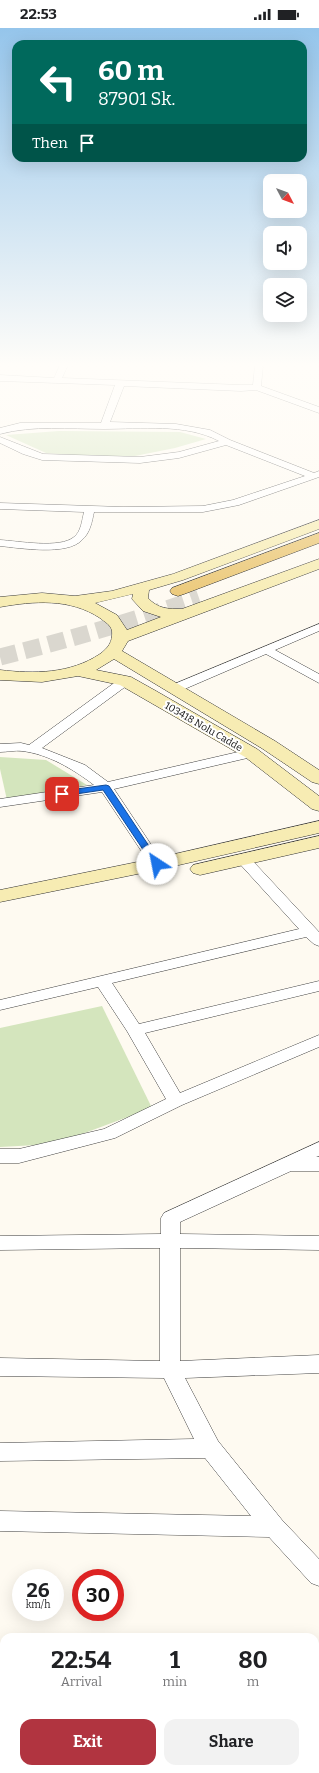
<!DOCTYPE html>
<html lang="en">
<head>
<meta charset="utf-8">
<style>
  :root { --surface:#fff; --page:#f2f2f2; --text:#202124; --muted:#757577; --accent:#b13440 }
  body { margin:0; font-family:Bitter,serif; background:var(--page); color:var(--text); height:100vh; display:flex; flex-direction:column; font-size:15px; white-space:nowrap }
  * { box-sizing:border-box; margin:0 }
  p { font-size:13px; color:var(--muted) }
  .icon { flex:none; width:22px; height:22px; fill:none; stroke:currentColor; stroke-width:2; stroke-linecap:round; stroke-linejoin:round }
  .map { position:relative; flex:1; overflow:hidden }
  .panel { position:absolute; left:0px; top:1605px; width:319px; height:140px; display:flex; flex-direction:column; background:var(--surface); border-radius:12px 12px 0 0; box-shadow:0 4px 16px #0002 }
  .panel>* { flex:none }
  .guide { position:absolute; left:12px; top:12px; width:295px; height:122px; border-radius:12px; box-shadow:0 4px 16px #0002; background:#00695c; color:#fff; overflow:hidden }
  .needle { width:26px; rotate:131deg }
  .tools { position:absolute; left:263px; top:146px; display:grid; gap:8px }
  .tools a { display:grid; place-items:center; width:44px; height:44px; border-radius:8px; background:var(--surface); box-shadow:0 4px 16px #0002; font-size:20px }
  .speed { position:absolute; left:12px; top:1541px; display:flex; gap:8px; font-size:20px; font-weight:700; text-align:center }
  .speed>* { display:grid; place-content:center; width:52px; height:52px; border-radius:50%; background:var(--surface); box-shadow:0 4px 16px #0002; line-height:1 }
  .speed small { font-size:10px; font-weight:400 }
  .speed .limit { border:6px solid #d22; background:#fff; color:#111 }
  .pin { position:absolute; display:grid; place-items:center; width:34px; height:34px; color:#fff; margin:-17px; border-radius:8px; box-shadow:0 2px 6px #0006 }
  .me { position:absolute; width:44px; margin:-22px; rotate:326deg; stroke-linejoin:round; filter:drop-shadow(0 0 3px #0008) }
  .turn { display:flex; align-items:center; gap:14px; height:84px; padding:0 20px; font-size:18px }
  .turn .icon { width:52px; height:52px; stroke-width:2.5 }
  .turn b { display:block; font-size:28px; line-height:34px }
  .then { display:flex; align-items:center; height:38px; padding:0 20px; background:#0003; gap:8px; font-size:15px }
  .eta { display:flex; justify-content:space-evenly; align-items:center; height:68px; text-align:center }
  .eta b { font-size:24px; font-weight:700; line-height:28px }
  .cta { display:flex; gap:8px; margin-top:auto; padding:8px 20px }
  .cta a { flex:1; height:46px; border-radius:12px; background:var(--accent); color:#fff; font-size:16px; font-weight:700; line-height:46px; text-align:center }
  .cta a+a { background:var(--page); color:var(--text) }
  .status { display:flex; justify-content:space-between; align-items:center; height:28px; padding:0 20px; background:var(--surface); direction:ltr }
  .status svg { height:11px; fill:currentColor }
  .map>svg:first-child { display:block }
</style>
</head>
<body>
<div class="status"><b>22:53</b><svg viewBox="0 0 49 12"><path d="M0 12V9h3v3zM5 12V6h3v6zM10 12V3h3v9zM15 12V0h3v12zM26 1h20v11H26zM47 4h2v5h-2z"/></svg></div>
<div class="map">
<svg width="319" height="1745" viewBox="0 0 319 1745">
  <rect width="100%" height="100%" fill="#fefaf1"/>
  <!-- green -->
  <g fill="#d4e5bd">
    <polygon points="59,403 180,404 206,411 175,420 135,428 84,428 46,425 6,407"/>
    <polygon points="0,729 46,732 87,757 7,772 0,741"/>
    <polygon points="102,978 152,1080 55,1116 0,1119 0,1000"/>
  </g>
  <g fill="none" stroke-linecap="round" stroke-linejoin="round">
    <!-- primary-tunnel -->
    <path stroke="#dad7cf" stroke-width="17" stroke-dasharray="17 8" stroke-linecap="butt" d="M0 629C68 612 133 593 199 570"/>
    <defs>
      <g id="street">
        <path d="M60 337H68L62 350 241 357H253L255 337H263L261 358 319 379V385L256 362 241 363 124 358 110 394 176 396 210 402 230 412 314 445 319 443V449L239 477 203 484H94C92 494 90 505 82 512 67 528 20 520 0 518V512C18 513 60 521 74 509 81 504 82 492 84 484L0 481V475L123 479 203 478 233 472 305 448 226 417 179 430 140 435 42 432 23 426 0 415V409L43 426 140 429 179 424 219 413C185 395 141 401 104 401 69 401 34 397 0 406V400L20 395H101L115 357 0 353V347L54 350Z"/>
        <polygon points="319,596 319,603 275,622 319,646 319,655 266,626 180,663 172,663 170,660 172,657"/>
        <path d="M125 649 129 650 131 653 129 656 42 720 85 737 108 754 251 721 256 722 258 725 256 728 114 761 164 836 162 839 157 840 152 839 102 764 0 779V771L94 757C73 741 48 726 22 723 15 722 7 724 0 724V716L21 715 29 717 121 650Z"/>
        <polygon points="244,828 249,829 319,904 319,918 314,916 306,909 112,955 139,996 319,953 319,963 145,1005 180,1065 319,1007 319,1019 182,1077 115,1110 19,1135 0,1135 0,1121 19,1121 104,1101 166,1071 127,1003 98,959 0,982 0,972 299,901 239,835 237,832 239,829"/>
        <polygon points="319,1114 319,1128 316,1129 319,1129 319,1143 291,1143 180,1194 180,1206 319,1208 319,1222 180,1220 180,1333 319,1327 319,1345 185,1350 218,1413 282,1492 319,1531 319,1558 311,1555 269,1509 0,1503 0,1483 251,1488 205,1430 0,1433 0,1415 194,1411 164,1350 0,1348 0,1330 160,1333 160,1220 0,1222 0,1208 161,1206 161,1190 164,1185"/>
        <polygon points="319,1645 319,1669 315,1670 315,1646"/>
        <rect x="0" y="1650" width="4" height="24"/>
      </g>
      <g id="secondary">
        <path d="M319 492V501L183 552 149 562 148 570C158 581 168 581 182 581L319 531V541L128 613 122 623 275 713 319 742V756L312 754 263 721 114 631 96 642 131 649 156 663 257 721 319 768V783L312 781 245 729 120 657 78 648 42 654 0 652V642C34 646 70 646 100 626 108 620 113 614 112 603 111 597 105 594 100 590 70 570 34 573 0 579V569L42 565 75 568 112 563 173 546ZM133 566 132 571 143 583 161 589 127 602 117 587 95 575Z"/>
        <polygon points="319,793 319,805 157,842 0,874 0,862 157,830"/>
        <polygon points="319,808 319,820 200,847 193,845 190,841 193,837"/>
      </g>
      <polygon id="primary" points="319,505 319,515 184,566 178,568 172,566 170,563 172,560"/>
    </defs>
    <!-- street casing -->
    <use href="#street" stroke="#414141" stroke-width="1"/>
    <!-- secondary casing -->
    <use href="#secondary" stroke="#303030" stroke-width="1"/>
    <!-- primary casing -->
    <use href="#primary" stroke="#1f1f1f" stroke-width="1"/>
    <!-- street -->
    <use href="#street" fill="#fff" fill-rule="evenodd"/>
    <!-- secondary -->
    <use href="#secondary" fill="#f7ecb3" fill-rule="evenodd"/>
    <!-- primary -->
    <use href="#primary" fill="#ebc774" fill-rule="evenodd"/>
  </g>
  <!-- sky -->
  <linearGradient id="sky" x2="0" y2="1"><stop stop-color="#95c5eb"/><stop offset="0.58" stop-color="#fffdf9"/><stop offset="1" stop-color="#fffdf9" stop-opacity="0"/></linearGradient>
  <rect width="319" height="581" fill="url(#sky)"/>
  <!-- route -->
  <polygon fill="#1a73e8" stroke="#114b97" points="106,757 109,758 161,836 160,838 154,838 103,762 62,768 58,766 62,763"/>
  <g text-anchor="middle" stroke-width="4" stroke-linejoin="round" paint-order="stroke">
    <!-- street labels -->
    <g font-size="10" fill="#0e0e0e" stroke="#fff">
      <text transform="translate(204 698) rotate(30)" y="4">103418 Nolu Cadde</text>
    </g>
  </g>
</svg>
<div class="tools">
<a><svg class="needle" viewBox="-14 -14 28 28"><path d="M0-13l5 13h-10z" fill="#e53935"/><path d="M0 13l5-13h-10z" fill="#757577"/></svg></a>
<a><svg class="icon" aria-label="sound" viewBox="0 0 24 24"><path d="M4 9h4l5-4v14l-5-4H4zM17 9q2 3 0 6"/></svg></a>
<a><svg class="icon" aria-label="layers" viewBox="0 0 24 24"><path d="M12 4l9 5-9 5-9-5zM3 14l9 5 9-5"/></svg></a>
</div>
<div class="speed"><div>26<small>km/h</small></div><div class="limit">30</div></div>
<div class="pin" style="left:62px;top:766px;background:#d93025"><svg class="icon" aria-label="arrive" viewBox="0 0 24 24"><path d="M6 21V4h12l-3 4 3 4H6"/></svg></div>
<svg class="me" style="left:157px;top:836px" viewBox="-20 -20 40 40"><circle r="19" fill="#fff"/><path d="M0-13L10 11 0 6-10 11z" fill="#1a73e8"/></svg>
<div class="guide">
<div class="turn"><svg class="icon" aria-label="left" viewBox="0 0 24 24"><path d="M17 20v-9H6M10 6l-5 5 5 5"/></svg><div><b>60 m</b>87901 Sk.</div></div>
<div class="then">Then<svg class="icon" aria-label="arrive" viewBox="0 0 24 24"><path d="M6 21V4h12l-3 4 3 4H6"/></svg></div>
</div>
<section class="panel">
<div class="eta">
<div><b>22:54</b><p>Arrival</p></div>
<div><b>1</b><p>min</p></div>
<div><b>80</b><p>m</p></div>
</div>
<div class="cta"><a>Exit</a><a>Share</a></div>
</section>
</div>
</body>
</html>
